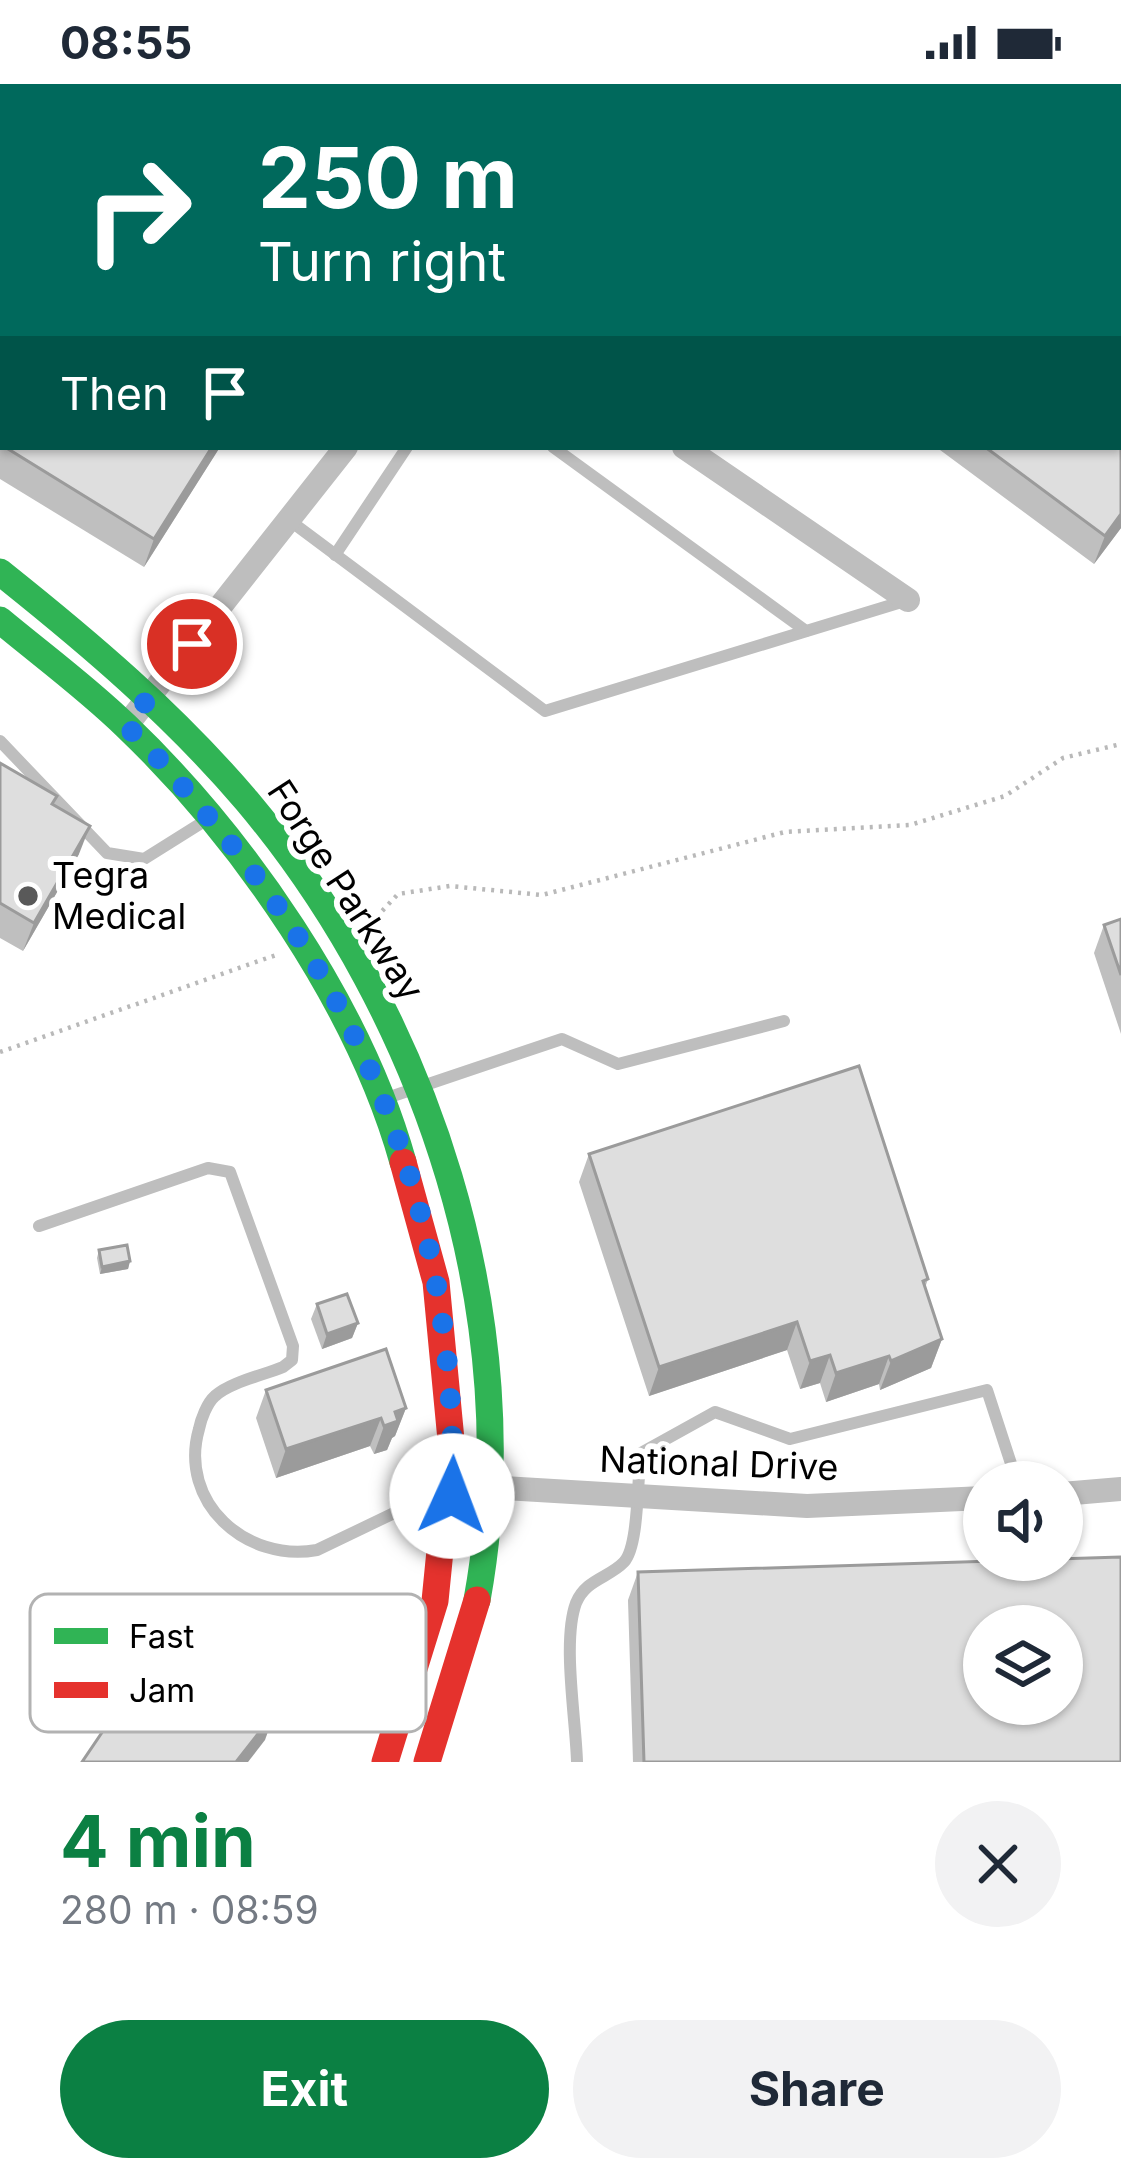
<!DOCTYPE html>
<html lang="en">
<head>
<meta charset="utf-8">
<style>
  :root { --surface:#fff; --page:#f2f2f3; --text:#1f2937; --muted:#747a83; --accent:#0b8043 }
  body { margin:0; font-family:Inter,sans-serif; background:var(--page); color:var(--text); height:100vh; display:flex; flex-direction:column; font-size:45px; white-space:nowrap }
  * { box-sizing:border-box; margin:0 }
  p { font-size:39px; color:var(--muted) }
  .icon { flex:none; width:66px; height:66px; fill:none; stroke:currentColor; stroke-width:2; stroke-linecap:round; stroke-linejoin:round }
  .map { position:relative; height:1678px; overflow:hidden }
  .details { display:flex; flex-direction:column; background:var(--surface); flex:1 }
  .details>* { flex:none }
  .hud { position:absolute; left:0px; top:0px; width:1122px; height:366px; box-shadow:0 3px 9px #0004; background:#00695c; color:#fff; overflow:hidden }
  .buttons { position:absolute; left:963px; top:1377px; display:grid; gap:24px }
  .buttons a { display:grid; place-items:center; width:120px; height:120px; border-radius:50%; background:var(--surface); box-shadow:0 3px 9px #0004; font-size:60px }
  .pin { position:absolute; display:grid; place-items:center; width:102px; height:102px; color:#fff; margin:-51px; border:6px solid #fff; border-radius:50%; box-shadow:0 3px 12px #0007 }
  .me { position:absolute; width:132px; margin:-66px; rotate:2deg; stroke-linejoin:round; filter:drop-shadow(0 0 9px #0008) }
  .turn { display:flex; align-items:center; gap:42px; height:252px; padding:0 60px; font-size:54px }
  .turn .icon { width:156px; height:156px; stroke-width:2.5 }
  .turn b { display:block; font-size:84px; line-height:102px }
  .then { display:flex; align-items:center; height:114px; padding:0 60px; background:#0003; gap:24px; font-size:45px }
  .round { display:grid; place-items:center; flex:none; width:126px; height:126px; border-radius:63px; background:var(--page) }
  .summary { display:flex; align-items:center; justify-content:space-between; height:204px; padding:0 60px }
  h1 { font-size:72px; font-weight:700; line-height:90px; color:var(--accent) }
  .action { display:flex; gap:24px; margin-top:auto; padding:24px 60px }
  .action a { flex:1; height:138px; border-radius:72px; background:var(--accent); color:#fff; font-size:48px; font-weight:700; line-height:138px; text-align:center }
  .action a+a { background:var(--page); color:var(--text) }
  .status { display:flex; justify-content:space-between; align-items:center; height:84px; padding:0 60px; background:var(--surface); direction:ltr }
  .status svg { height:33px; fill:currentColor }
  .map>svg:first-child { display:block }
</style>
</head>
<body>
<div class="status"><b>08:55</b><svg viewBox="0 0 49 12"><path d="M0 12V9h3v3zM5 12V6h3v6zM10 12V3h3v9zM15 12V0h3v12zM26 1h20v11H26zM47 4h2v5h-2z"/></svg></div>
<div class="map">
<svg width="1121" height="1678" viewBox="0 0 1121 1678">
  <rect width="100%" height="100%" fill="#fff"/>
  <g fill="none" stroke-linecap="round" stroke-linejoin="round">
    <!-- path -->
    <g stroke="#b9b9b9" stroke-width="4.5" stroke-dasharray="3 6" stroke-linecap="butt">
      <polyline points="370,840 398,810 450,802 542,811 785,748 910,741 1005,712 1063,674 1121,660"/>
      <polyline points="0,968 276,871"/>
    </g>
    <!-- lane -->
    <g stroke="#bebebe" stroke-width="12">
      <polyline points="553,363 806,547"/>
      <polyline points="289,436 545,627 908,516"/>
      <polyline points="335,471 407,363"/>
      <polyline points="0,657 107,769 144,775 203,738"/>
      <polyline points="384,1015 562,955 618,980 784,937"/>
      <path d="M39 1142 208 1084 230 1088 293 1262 292 1276 283 1283C264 1291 230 1298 215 1312 207 1319 201 1335 199 1345 178 1418 246 1479 317 1466L440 1407"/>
      <path d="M577 1678C576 1636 562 1557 576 1519 586 1495 609 1494 624 1478 639 1462 637 1396 641 1369L715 1328 790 1355 987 1306 1017 1398"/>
    </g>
    <!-- street -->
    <g stroke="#bebebe" stroke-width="24">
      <polyline points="623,3 626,0"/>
      <polyline points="684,363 908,516"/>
      <polyline points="126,642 346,363"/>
      <polyline points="452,1401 807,1422 984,1414"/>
      <polyline points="1062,1410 1121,1405"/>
    </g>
    <!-- fast -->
    <g stroke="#30b455" stroke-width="27">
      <path d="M0 488C89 559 173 630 247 717 428 932 528 1237 477 1516"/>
      <path d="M0 536C42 571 87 604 126 642 243 754 359 921 403 1078"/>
    </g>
    <!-- jam -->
    <g stroke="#e5322d" stroke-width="27">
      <polyline points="385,1678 435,1517 451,1356 436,1198 403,1078"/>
      <polyline points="427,1678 477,1516"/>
    </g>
  </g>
  <!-- wall -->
  <g fill="#bfbfbf">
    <polygon points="0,68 3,363 220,363 144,483 0,395"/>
    <polygon points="1121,199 1121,444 1094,480 936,363 1119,363"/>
    <polygon points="0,679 57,712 54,721 79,770 23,867 0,854"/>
    <polygon points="1121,835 1121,950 1094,869 1104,841"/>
    <polygon points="589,1070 928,1195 925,1204 942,1255 931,1284 880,1306 879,1300 826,1318 820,1299 800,1305 787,1266 649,1312 579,1098"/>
    <polygon points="99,1166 130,1177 128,1185 100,1190 97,1174"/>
    <polygon points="317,1220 358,1239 352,1254 322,1265 311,1235"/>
    <polygon points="266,1306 406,1324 395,1352 392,1354 387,1366 374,1370 370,1362 276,1394 256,1334"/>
    <polygon points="638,1488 1121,1678 633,1678 628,1516"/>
  </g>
  <!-- shaded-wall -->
  <g fill="#9b9b9b">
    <polygon points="212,363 220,363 144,483 154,455"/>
    <polygon points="1121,430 1121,444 1094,480 1105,452"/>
    <polygon points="90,742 79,770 23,867 34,839"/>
    <polygon points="130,1177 128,1185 100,1190 102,1183"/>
    <polygon points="797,1238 787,1266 649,1312 659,1283"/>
    <polygon points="358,1239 352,1254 322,1265 327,1250"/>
    <polygon points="942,1255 931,1284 880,1306 891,1277"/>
    <polygon points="830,1271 820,1299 800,1305 810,1277"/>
    <polygon points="889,1272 879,1300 826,1318 836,1289"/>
    <polygon points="406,1324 395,1352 392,1354 387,1366 374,1370 384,1342 395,1328"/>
    <polygon points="381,1334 370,1362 276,1394 286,1365"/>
    <polygon points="275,1628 265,1656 248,1678 236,1678"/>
  </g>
  <!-- building -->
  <g fill="#dedede" stroke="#9b9b9b" stroke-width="3" fill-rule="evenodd">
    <polygon points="43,0 442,0 440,3 41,3"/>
    <polygon points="656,0 850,0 854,3 654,3"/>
    <polygon points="3,63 3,362 0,360 0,68"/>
    <polygon points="1119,198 1121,199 1121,430 1105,452 985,363 1119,363"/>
    <polygon points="5,363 212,363 154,455"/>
    <polygon points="0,679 57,712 52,720 90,742 34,839 0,819"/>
    <polygon points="1121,835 1121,891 1104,841"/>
    <polygon points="859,982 928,1195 923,1197 942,1255 891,1277 889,1272 836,1289 830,1271 810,1277 797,1238 659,1283 589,1070"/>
    <polygon points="127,1161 130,1177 102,1183 99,1166"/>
    <polygon points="347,1210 358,1239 327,1250 317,1220"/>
    <polygon points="386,1265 406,1324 395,1328 398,1337 384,1342 381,1334 286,1365 266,1306"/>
    <path d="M1121 1473V1678H644L638 1488ZM984 1542H1062V1620H984Z"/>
    <polygon points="166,1554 275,1628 236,1678 82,1678"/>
  </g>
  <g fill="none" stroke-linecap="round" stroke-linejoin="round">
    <!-- route -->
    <path stroke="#1a73e8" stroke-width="21" stroke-dasharray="0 37.8" d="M192 560 126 642C158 671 184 705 212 737 377 932 459 1156 452 1412"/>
  </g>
  <!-- markers -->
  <circle fill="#595959" stroke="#fff" stroke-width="4.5" cx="28" cy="812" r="12"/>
  <g text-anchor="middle" stroke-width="12" stroke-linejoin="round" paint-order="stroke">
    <!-- poi labels -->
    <g font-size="36" fill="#000" stroke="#fff" text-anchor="start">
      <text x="52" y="804">Tegra<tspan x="52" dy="41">Medical</tspan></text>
    </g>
    <!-- street labels -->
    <g font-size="36" fill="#000" stroke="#fff">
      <text transform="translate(346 806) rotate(57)" y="13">Forge Parkway</text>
      <text transform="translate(719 1379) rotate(2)" y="13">National Drive</text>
    </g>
  </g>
  <!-- legend -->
  <rect x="30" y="1510" width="396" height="138" rx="18" fill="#fff" stroke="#b2b2b2" stroke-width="3"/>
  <rect x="54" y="1544" width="54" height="16" fill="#30b455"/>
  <rect x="54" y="1598" width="54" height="16" fill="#e5322d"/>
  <g font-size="33" fill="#000">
    <text x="129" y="1564">Fast</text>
    <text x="129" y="1618">Jam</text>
  </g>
</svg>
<div class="buttons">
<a><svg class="icon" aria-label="sound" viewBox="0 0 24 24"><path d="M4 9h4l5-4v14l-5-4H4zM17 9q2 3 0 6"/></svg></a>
<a><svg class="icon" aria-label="layers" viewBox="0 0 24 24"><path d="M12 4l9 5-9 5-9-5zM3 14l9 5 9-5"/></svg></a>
</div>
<div class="pin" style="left:192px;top:560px;background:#d93025"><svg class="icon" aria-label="arrive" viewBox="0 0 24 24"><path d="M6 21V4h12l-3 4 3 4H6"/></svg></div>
<svg class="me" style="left:452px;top:1412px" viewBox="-20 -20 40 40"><circle r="19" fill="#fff"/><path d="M0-13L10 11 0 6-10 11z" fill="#1a73e8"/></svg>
<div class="hud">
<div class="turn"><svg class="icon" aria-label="right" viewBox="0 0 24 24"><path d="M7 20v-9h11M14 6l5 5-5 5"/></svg><div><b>250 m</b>Turn right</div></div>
<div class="then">Then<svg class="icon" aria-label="arrive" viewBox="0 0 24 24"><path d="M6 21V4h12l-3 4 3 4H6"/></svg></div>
</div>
</div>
<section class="details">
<div class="summary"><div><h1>4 min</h1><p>280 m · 08:59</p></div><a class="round"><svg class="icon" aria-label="close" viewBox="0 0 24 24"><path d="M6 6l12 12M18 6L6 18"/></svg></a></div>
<div class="action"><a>Exit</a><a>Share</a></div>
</section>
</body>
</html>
